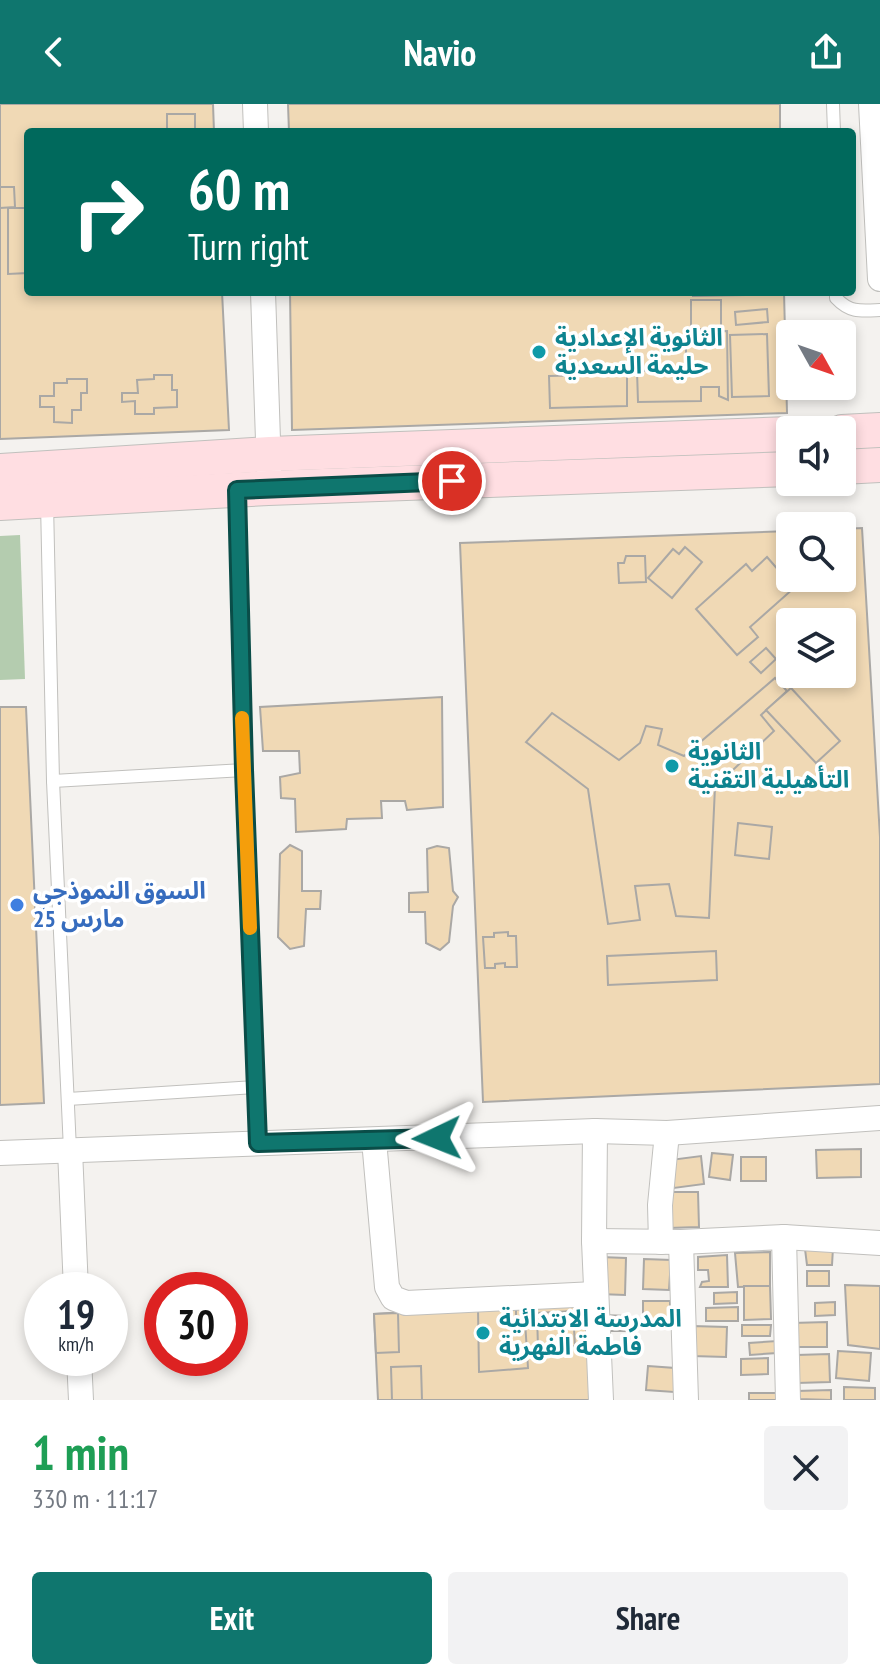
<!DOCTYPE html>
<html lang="en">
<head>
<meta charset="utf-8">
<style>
  :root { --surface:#fff; --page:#f2f2f3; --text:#1f2937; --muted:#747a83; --accent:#0f766e }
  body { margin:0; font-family:"PT Sans Narrow","Noto Sans Arabic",sans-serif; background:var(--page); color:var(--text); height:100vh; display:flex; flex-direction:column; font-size:30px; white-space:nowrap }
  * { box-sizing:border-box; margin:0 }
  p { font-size:26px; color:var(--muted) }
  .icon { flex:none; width:44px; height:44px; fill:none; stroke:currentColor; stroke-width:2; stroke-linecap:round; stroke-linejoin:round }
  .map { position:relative; height:1296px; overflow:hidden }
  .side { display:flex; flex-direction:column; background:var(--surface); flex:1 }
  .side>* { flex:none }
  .top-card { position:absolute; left:24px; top:24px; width:832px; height:168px; border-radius:8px; box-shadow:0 4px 12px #0003; background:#00695c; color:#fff; overflow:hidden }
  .needle { width:52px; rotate:130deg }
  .fabs { position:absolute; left:776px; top:216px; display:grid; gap:16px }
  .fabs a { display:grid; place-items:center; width:80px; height:80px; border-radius:8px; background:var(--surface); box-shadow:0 4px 12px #0003; font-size:40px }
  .speed { position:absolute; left:24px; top:1168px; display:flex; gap:16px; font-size:40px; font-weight:700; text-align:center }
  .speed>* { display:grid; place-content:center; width:104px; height:104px; border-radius:50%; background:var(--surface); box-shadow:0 4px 12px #0003; line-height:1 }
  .speed small { font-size:20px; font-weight:400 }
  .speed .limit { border:12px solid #d22; background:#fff; color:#111 }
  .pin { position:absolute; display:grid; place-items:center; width:68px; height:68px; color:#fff; margin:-34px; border:4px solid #fff; border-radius:50%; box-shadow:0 2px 8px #0007 }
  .me { position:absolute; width:88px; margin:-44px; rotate:268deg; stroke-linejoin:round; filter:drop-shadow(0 0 6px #0008) }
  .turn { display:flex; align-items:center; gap:28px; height:168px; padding:0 32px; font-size:36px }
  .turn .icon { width:104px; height:104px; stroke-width:2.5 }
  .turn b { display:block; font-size:56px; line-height:68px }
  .round { display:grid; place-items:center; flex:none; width:84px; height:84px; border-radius:8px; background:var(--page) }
  .headline { display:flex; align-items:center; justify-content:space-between; height:136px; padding:0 32px }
  h1 { font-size:48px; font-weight:700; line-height:60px; color:#1e9e55 }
  .primary-button { display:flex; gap:16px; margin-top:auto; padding:16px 32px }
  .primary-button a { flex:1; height:92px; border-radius:8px; background:var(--accent); color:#fff; font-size:32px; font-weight:700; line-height:92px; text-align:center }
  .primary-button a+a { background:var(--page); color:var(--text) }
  header { display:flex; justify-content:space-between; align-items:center; height:104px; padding:0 32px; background:var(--accent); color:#fff; font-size:36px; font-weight:700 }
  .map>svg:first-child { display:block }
</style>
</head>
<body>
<header><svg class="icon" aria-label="back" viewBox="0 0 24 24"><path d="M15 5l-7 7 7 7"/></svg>Navio<svg class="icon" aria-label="share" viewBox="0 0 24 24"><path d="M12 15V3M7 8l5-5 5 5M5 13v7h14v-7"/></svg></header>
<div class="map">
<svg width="880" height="1296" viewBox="0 0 880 1296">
  <rect width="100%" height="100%" fill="#f4f2ef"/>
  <!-- green -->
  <polygon fill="#b4ccaf" points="20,431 25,575 0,576 0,432"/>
  <!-- building -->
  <g fill="#f0d9b5" stroke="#aaa8a5" stroke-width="2" fill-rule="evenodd">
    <polygon points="0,0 213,0 214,28 28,28 28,188 222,188 229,326 0,335"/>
    <polygon points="288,0 780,0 780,28 289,28"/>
    <rect x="167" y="10" width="28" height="18"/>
    <polygon points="0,83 14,83 15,103 0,104"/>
    <polygon points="8,104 28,104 28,169 8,170"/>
    <polygon points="290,188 784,188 787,309 292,326"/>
    <polygon points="693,188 745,188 745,191 693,192"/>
    <rect x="691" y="196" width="30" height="29"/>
    <polygon points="767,205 768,218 736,221 735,208"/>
    <polygon points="727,227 728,296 719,292 719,283 701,283 701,297 638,298 637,267 686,266 686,228"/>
    <polygon points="767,230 769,292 732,293 730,231"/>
    <polygon points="627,270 627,302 550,304 549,272"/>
    <polygon points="154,271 172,271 172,286 177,286 177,303 154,304 154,310 135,310 135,297 122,298 122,289 138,289 137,276 154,275"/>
    <polygon points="67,275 87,275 87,289 81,289 81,306 72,306 72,319 54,318 54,303 40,303 40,292 54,292 54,279 67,279"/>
    <path d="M862 424 880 733V980L483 998 460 439 790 427V474H842V425ZM790 518H842V570H790Z"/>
    <polygon points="685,443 702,458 672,494 648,474 673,445 679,450"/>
    <polygon points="626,452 645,452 646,478 619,479 618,459 624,459"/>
    <polygon points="767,453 794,484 750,523 758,533 737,551 696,505 746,460 752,467"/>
    <polygon points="766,544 776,555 761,569 750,558"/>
    <polygon points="775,574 787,587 761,611 774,627 715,683 709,814 676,812 669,780 635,782 640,816 608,820 588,685 526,638 552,609 619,656 640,639 646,622 662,625 658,641 684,652"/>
    <polygon points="791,584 840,637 816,659 766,606"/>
    <polygon points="442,593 443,703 407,706 405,697 381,697 382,714 347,715 346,725 296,728 295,695 281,694 280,673 300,669 299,647 263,647 260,603"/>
    <polygon points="0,603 26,603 44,999 0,1001"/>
    <polygon points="738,719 772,723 769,755 735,751"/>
    <polygon points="290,741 302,747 302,787 321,787 320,805 306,805 304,842 290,845 278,833 280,750"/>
    <polygon points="437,742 449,744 453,787 458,793 453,802 449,838 440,846 426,839 425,808 409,808 409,789 428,788 427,745"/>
    <polygon points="508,828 508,832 516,832 517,863 505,863 505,859 495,860 495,864 485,864 483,833 494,833 494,829"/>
    <polygon points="716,847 717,876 608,881 607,852"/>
    <polygon points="861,1045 861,1073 817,1074 816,1046"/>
    <polygon points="712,1049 733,1051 730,1076 709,1073"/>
    <polygon points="701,1052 704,1080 674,1084 670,1056"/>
    <rect x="741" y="1053" width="25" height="24"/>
    <polygon points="667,1088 698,1088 699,1123 668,1124"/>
    <polygon points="833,1144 832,1161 807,1161 805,1145"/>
    <polygon points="770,1148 770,1182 738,1183 735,1149"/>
    <polygon points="727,1151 728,1183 700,1183 702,1178 709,1177 708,1166 698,1166 698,1153"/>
    <polygon points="600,1153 626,1154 625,1191 599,1190"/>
    <polygon points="644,1155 671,1156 669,1186 643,1185"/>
    <rect x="807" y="1167" width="22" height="15"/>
    <polygon points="845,1181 880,1182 880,1245 848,1241"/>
    <polygon points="744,1182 770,1182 771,1215 744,1216"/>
    <polygon points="737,1188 737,1199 714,1200 714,1189"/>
    <polygon points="590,1197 593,1296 378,1296 374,1210"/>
    <rect x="643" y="1197" width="27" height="23"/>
    <polygon points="835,1198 835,1211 815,1212 815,1199"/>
    <polygon points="516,1202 516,1218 525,1217 528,1264 479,1268 478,1204"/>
    <polygon points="738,1203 738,1217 706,1217 706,1204"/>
    <polygon points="573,1207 575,1242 538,1244 537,1209"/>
    <polygon points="398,1209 399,1248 376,1249 374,1210"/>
    <polygon points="599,1211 630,1212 630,1227 599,1227"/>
    <polygon points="827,1218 827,1243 792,1243 792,1219"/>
    <polygon points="742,1221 771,1221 770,1232 742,1232"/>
    <polygon points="692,1222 727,1223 726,1253 692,1252"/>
    <polygon points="777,1237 777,1249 750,1251 749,1239"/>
    <polygon points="838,1247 871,1249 869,1277 836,1274"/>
    <polygon points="829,1250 830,1278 797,1279 797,1251"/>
    <polygon points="768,1254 768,1270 741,1271 741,1255"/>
    <polygon points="421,1262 422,1296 392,1296 391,1263"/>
    <polygon points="648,1262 675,1264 674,1288 646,1286"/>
    <polygon points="844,1283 875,1284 875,1296 844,1296"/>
    <polygon points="831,1286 831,1296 798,1295 797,1287"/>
    <rect x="749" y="1289" width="27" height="7"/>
  </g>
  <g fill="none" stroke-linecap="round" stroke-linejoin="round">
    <defs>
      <g id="lane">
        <polyline points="833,0 834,28"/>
        <path d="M836 188V194C850 209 861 207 880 206"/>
        <polyline points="237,389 244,666 258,1039"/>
        <polyline points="47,399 53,677 70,1046"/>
        <polyline points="53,677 244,666"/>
        <polyline points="68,995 255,983"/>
      </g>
      <g id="street">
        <polyline points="255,0 256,28"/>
        <polyline points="871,0 880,175"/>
        <polyline points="263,188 269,366"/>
        <polyline points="595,1027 594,1137 601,1296"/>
        <polyline points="374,1036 387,1183 393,1194 406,1199 595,1190"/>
        <polyline points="70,1046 76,1186"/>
        <polyline points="0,1049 595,1027 667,1029 880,1014"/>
        <polyline points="784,1133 788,1296"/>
        <polyline points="594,1137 681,1138 784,1133 880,1139"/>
        <polyline points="661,1138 660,1101 667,1029"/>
        <polyline points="681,1138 686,1296"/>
        <polyline points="79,1254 81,1296"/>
      </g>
      <g id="secondary">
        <polyline points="842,328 880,326"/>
        <polyline points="842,363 880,361"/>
        <polyline points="0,367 270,350 790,330"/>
        <polyline points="0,399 268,384 790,365"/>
      </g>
    </defs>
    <!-- lane casing -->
    <use href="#lane" stroke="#c1c0bd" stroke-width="14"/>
    <!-- street casing -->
    <use href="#street" stroke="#c1c0bd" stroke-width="26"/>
    <!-- secondary casing -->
    <use href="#secondary" stroke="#c1c0bd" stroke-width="36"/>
    <!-- lane -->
    <use href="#lane" stroke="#fff" stroke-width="12"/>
    <!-- street -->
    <use href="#street" stroke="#fff" stroke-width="24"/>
    <!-- secondary -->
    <use href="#secondary" stroke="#ffdee2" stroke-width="34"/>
  </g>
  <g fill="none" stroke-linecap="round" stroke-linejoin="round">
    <defs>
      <polyline id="route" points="437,1034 258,1039 244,666 237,386 452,377"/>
    </defs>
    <!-- route casing -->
    <use href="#route" stroke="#0a4d48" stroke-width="20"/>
    <!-- route -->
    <use href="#route" stroke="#0f766e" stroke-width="14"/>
    <!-- slow -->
    <polyline stroke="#f59e0b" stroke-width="14" points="242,614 250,824"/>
  </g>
  <!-- markers -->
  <g fill="#0f9aa8" stroke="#fff" stroke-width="3">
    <circle cx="539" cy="248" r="8"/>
    <circle cx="672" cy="662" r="8"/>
    <circle cx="483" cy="1229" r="8"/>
  </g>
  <circle fill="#3f7fe0" stroke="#fff" stroke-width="3" cx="17" cy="801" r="8"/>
  <g text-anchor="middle" stroke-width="7" stroke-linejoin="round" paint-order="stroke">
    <!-- culture labels -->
    <g font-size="24" font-weight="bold" fill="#0d838f" stroke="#fff" text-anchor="start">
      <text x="555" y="242">الثانوية الإعدادية<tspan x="555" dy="28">حليمة السعدية</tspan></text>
      <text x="688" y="656">الثانوية<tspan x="688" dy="28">التأهيلية التقنية</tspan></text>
      <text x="499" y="1223">المدرسة الابتدائية<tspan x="499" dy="28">فاطمة الفهرية</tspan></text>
    </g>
    <!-- shop labels -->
    <g font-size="24" font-weight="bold" fill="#366cbe" stroke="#fff" text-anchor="start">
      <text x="33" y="795">السوق النموذجي<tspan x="33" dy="28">25 مارس</tspan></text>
    </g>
  </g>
</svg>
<div class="fabs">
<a><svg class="needle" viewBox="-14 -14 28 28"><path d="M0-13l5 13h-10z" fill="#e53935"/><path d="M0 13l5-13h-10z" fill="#747a83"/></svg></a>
<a><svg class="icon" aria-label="sound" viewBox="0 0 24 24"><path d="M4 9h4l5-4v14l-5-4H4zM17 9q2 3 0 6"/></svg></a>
<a><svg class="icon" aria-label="search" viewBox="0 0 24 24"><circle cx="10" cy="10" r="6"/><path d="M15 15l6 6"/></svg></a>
<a><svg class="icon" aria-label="layers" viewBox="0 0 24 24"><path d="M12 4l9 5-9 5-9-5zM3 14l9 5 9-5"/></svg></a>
</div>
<div class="speed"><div>19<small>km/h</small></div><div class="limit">30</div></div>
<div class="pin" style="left:452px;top:377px;background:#d93025"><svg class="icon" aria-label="arrive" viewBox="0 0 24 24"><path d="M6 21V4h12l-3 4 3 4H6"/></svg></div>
<svg class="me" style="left:437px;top:1034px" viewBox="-20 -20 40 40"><path d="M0-17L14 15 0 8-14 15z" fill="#0f766e" stroke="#fff" stroke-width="4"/></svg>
<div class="top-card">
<div class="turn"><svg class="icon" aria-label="right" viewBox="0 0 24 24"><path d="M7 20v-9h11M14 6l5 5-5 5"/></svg><div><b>60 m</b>Turn right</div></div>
</div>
</div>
<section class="side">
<div class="headline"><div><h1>1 min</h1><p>330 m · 11:17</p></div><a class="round"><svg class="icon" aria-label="close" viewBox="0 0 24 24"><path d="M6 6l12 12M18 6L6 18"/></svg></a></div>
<div class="primary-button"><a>Exit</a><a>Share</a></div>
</section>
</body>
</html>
